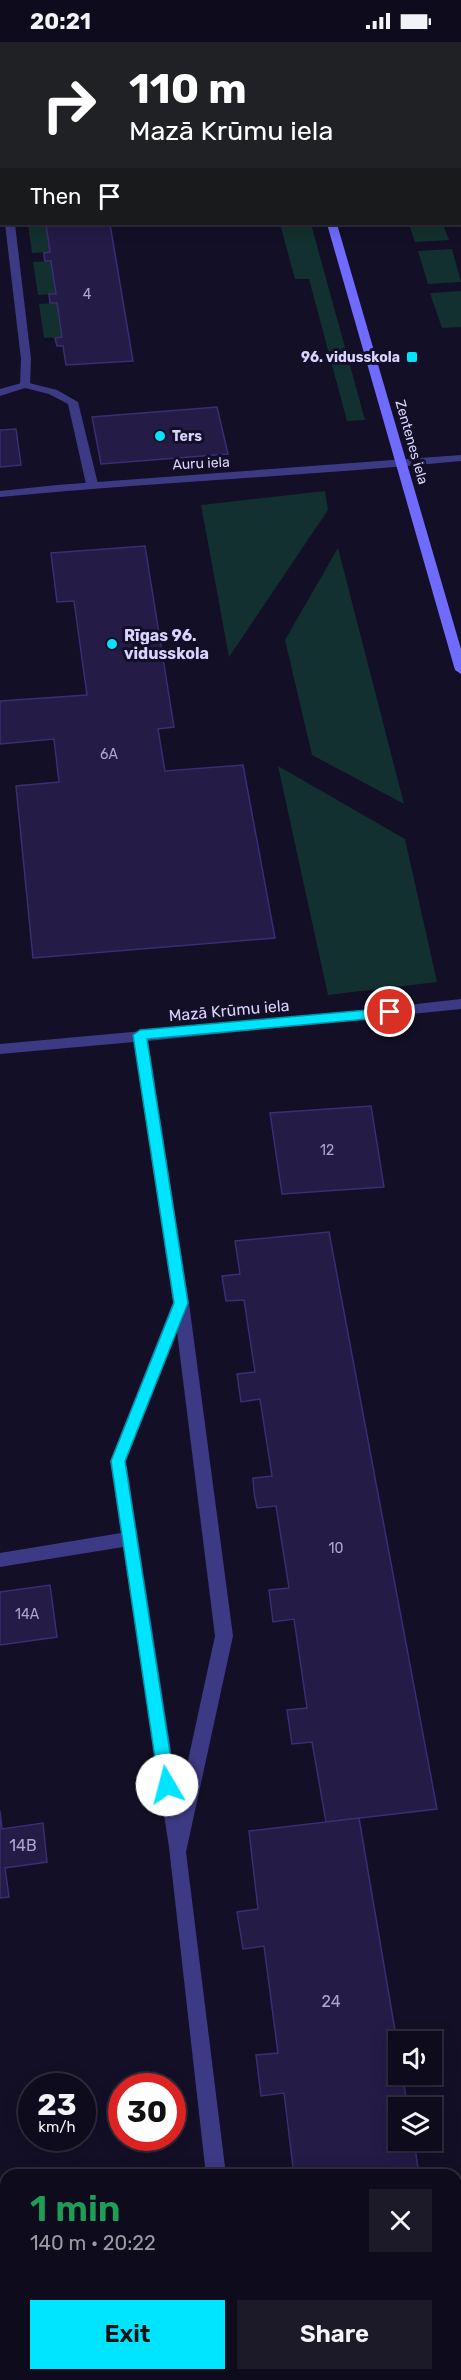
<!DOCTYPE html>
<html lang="en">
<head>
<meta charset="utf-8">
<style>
  :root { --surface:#0e0b1c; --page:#1c1929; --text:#f1f3f6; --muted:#9b9ba3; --line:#2e2b3b; --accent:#00e5ff }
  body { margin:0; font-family:Rubik,sans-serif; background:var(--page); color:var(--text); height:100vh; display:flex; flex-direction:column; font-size:22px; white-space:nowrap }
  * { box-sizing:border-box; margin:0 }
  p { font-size:20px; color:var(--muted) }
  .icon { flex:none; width:33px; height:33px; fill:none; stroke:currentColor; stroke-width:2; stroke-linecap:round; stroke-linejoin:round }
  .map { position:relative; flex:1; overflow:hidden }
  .drawer { position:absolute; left:0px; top:2127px; width:462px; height:212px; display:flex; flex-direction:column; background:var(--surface); border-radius:18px 18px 0 0; box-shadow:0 3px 15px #0003,0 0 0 2px var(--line) }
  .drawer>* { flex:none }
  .hud { position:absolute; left:0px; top:0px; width:462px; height:183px; box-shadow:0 3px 15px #0003,0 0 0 2px var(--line); background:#202124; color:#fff; overflow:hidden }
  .tools { position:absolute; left:388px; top:1989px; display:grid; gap:12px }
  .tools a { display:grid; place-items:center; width:54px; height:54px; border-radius:0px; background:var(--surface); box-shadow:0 3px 15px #0003,0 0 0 2px var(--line); font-size:30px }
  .speed { position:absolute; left:18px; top:2031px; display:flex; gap:12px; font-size:30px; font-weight:700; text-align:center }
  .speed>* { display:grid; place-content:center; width:78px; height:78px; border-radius:50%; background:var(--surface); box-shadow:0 3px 15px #0003,0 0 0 2px var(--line); line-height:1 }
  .speed small { font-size:15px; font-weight:400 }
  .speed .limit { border:9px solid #d22; background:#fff; color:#111 }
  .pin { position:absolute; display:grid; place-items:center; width:51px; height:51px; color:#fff; margin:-26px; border:3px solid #fff; border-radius:50%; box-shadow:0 2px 6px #0007 }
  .me { position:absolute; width:66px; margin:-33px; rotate:352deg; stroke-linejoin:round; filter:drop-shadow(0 0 4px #0008) }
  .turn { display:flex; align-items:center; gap:21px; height:126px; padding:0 30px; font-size:27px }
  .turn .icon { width:78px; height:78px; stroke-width:2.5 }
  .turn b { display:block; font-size:42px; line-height:51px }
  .then { display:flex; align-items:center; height:57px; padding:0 30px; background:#0003; gap:12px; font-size:22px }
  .round { display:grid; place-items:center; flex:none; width:63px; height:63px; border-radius:0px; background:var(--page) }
  .head { display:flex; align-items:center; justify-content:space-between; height:102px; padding:0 30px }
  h1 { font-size:36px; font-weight:600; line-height:45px; color:#1e9e55 }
  .primary-button { display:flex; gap:12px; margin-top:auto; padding:12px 30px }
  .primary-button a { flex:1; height:69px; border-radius:0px; background:var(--accent); color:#111; font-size:24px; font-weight:600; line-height:69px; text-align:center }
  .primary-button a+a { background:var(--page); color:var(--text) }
  .status { display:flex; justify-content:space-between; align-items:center; height:42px; padding:0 30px; background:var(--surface); direction:ltr }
  .status svg { height:16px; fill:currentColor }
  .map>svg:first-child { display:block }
</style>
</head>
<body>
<div class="status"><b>20:21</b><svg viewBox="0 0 49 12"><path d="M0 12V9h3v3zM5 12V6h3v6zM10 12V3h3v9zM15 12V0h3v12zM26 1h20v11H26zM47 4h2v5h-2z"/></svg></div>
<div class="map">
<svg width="461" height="2338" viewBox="0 0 461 2338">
  <rect width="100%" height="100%" fill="#130f26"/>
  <!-- green -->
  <g fill="#12302f">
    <polygon points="28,182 46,182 50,210 32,211"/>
    <polygon points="280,182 311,182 365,378 347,379 309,237 295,237"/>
    <polygon points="409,182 443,182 449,198 415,200"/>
    <polygon points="452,207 461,240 428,242 418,209"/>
    <polygon points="51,219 56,252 38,253 33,220"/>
    <polygon points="461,249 461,285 442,286 430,251"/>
    <polygon points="57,261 62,295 44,296 39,262"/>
    <polygon points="325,449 328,468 229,615 201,463"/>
    <polygon points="338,506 404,762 312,713 285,598"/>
    <polygon points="278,724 405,797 437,940 328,953"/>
    <polygon points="0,2137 6,2142 6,2309 0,2310"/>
    <polygon points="82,2332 176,2333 177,2338 41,2338"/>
  </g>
  <!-- building -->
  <g fill="#241b47" stroke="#3b2d73" stroke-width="1.5">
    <polygon points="46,182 110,182 133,319 66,323 63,304 57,304 55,296 62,295 57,261 50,261 49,252 56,252 51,219 45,219 44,215 44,211 50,210"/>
    <polygon points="217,365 228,412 101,422 92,375"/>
    <polygon points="16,387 21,423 0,425 0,388"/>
    <polygon points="145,504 174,685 158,687 165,729 243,723 275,896 33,916 16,744 59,740 54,697 0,702 0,659 87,653 74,559 57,560 51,511"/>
    <polygon points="371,1064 384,1145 282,1152 270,1071"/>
    <polygon points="329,1190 437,1767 326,1780 312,1700 292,1702 287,1668 307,1666 294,1577 273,1580 269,1548 289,1546 276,1464 257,1466 254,1451 253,1436 272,1434 260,1357 241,1360 237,1332 255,1330 244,1258 226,1259 222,1234 240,1232 235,1199"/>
    <polygon points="50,1543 57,1595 0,1603 0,1550"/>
    <polygon points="0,1769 2,1787 43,1781 47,1820 5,1826 9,1855 0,1856"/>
    <polygon points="359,1776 399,2012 399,2032 402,2032 408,2066 399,2066 399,2098 414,2098 419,2133 294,2133 284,2051 261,2054 256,2013 278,2011 264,1904 243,1907 237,1870 258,1867 249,1789"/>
    <polygon points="321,2332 453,2332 454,2338 309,2338 322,2336"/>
  </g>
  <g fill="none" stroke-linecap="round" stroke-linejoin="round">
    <!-- lane -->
    <polygon fill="#3d3a85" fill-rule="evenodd" points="25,340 57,348 78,360 98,442 96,444 92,445 86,442 68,362 49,352 25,346 0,354 0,347"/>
    <!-- street -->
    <g fill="#3d3a85" fill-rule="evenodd">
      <rect x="17" y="0" width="10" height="2"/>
      <polygon points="401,0 411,0 411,2 402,2"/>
      <polygon points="2,35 2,41 0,42 0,36"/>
      <rect x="460" y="80" width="1" height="6"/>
      <polygon points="0,129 2,129 2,136 0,135"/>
      <polygon points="5,182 15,182 31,317 30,343 25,346 20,343 21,317"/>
      <path d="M461 413V419C308 434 153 440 0 455V449L57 443Z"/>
      <path d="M461 957V967L148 999 189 1261 233 1594 186 1810 226 2133H206L169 1805 123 1505 0 1525V1511L121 1491 110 1419 173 1260 134 1000 0 1012V1002L318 973ZM177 1290 215 1594 179 1760 126 1419Z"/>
      <rect x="229" y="2332" width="20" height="6"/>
    </g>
    <!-- secondary -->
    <g fill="#6f6bff" fill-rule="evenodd">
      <rect x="274" y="0" width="10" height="2"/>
      <polygon points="327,182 337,182 461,607 461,632 455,628"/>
    </g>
  </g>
  <!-- route -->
  <polygon fill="#00e5ff" stroke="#0095a6" stroke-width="1.5" points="390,966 396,970 390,975 147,997 188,1261 125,1419 175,1743 173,1748 167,1751 161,1748 159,1743 111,1419 174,1261 133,993 140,988"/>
  <!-- markers -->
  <g fill="#00e5ff" stroke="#130f26" stroke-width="2">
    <rect x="406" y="309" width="12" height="12" rx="3"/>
    <circle cx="160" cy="394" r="6"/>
    <circle cx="112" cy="602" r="6"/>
  </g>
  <g text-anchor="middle" stroke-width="6" stroke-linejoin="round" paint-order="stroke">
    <!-- number labels -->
    <g font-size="14" fill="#aca6d1">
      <text x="87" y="257">4</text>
      <text x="109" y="717">6A</text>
      <text x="327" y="1113">12</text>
      <text x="336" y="1511">10</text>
      <text x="27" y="1577">14A</text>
    </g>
    <!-- far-poi labels -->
    <g font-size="14" font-weight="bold" fill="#d9d4ff" stroke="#130f26" text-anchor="end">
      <text x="400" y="320">96. vidusskola</text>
      <text x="172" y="399" text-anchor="start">Ters</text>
    </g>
    <!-- far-street labels -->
    <g font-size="14" fill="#d9d4ff" stroke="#130f26">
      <text transform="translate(412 400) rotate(74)" y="5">Zentenes iela</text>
      <text transform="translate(201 421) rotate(-3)" y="5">Auru iela</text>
    </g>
    <!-- poi labels -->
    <g font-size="16" font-weight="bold" fill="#d9d4ff" stroke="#130f26" text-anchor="start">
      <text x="124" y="599">Rīgas 96.<tspan x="124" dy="18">vidusskola</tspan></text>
    </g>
    <!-- street labels -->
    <g font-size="16" fill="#d9d4ff" stroke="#130f26">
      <text transform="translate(229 968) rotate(-5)" y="6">Mazā Krūmu iela</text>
    </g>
    <!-- near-number labels -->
    <g font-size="16" fill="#aca6d1">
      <text x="23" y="1809">14B</text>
      <text x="331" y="1965">24</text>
    </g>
  </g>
</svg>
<div class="tools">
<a><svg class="icon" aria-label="sound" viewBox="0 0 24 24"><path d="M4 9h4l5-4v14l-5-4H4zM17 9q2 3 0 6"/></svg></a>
<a><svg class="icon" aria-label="layers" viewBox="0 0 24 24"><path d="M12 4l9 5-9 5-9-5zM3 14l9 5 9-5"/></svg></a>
</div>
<div class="speed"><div>23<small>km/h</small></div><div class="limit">30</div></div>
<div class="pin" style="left:390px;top:970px;background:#d93025"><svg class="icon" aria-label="arrive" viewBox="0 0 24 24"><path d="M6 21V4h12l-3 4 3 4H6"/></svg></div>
<svg class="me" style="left:167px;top:1743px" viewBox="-20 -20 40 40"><circle r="19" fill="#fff"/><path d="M0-13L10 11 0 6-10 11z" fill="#00e5ff"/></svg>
<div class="hud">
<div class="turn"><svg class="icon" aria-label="right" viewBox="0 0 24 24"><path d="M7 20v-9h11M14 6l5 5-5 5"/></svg><div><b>110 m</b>Mazā Krūmu iela</div></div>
<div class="then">Then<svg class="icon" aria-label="arrive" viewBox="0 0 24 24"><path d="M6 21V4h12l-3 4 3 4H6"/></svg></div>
</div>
<section class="drawer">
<div class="head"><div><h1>1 min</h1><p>140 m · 20:22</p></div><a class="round"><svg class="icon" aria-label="close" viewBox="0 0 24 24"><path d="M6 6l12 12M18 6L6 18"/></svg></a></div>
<div class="primary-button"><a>Exit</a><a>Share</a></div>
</section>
</div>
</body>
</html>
